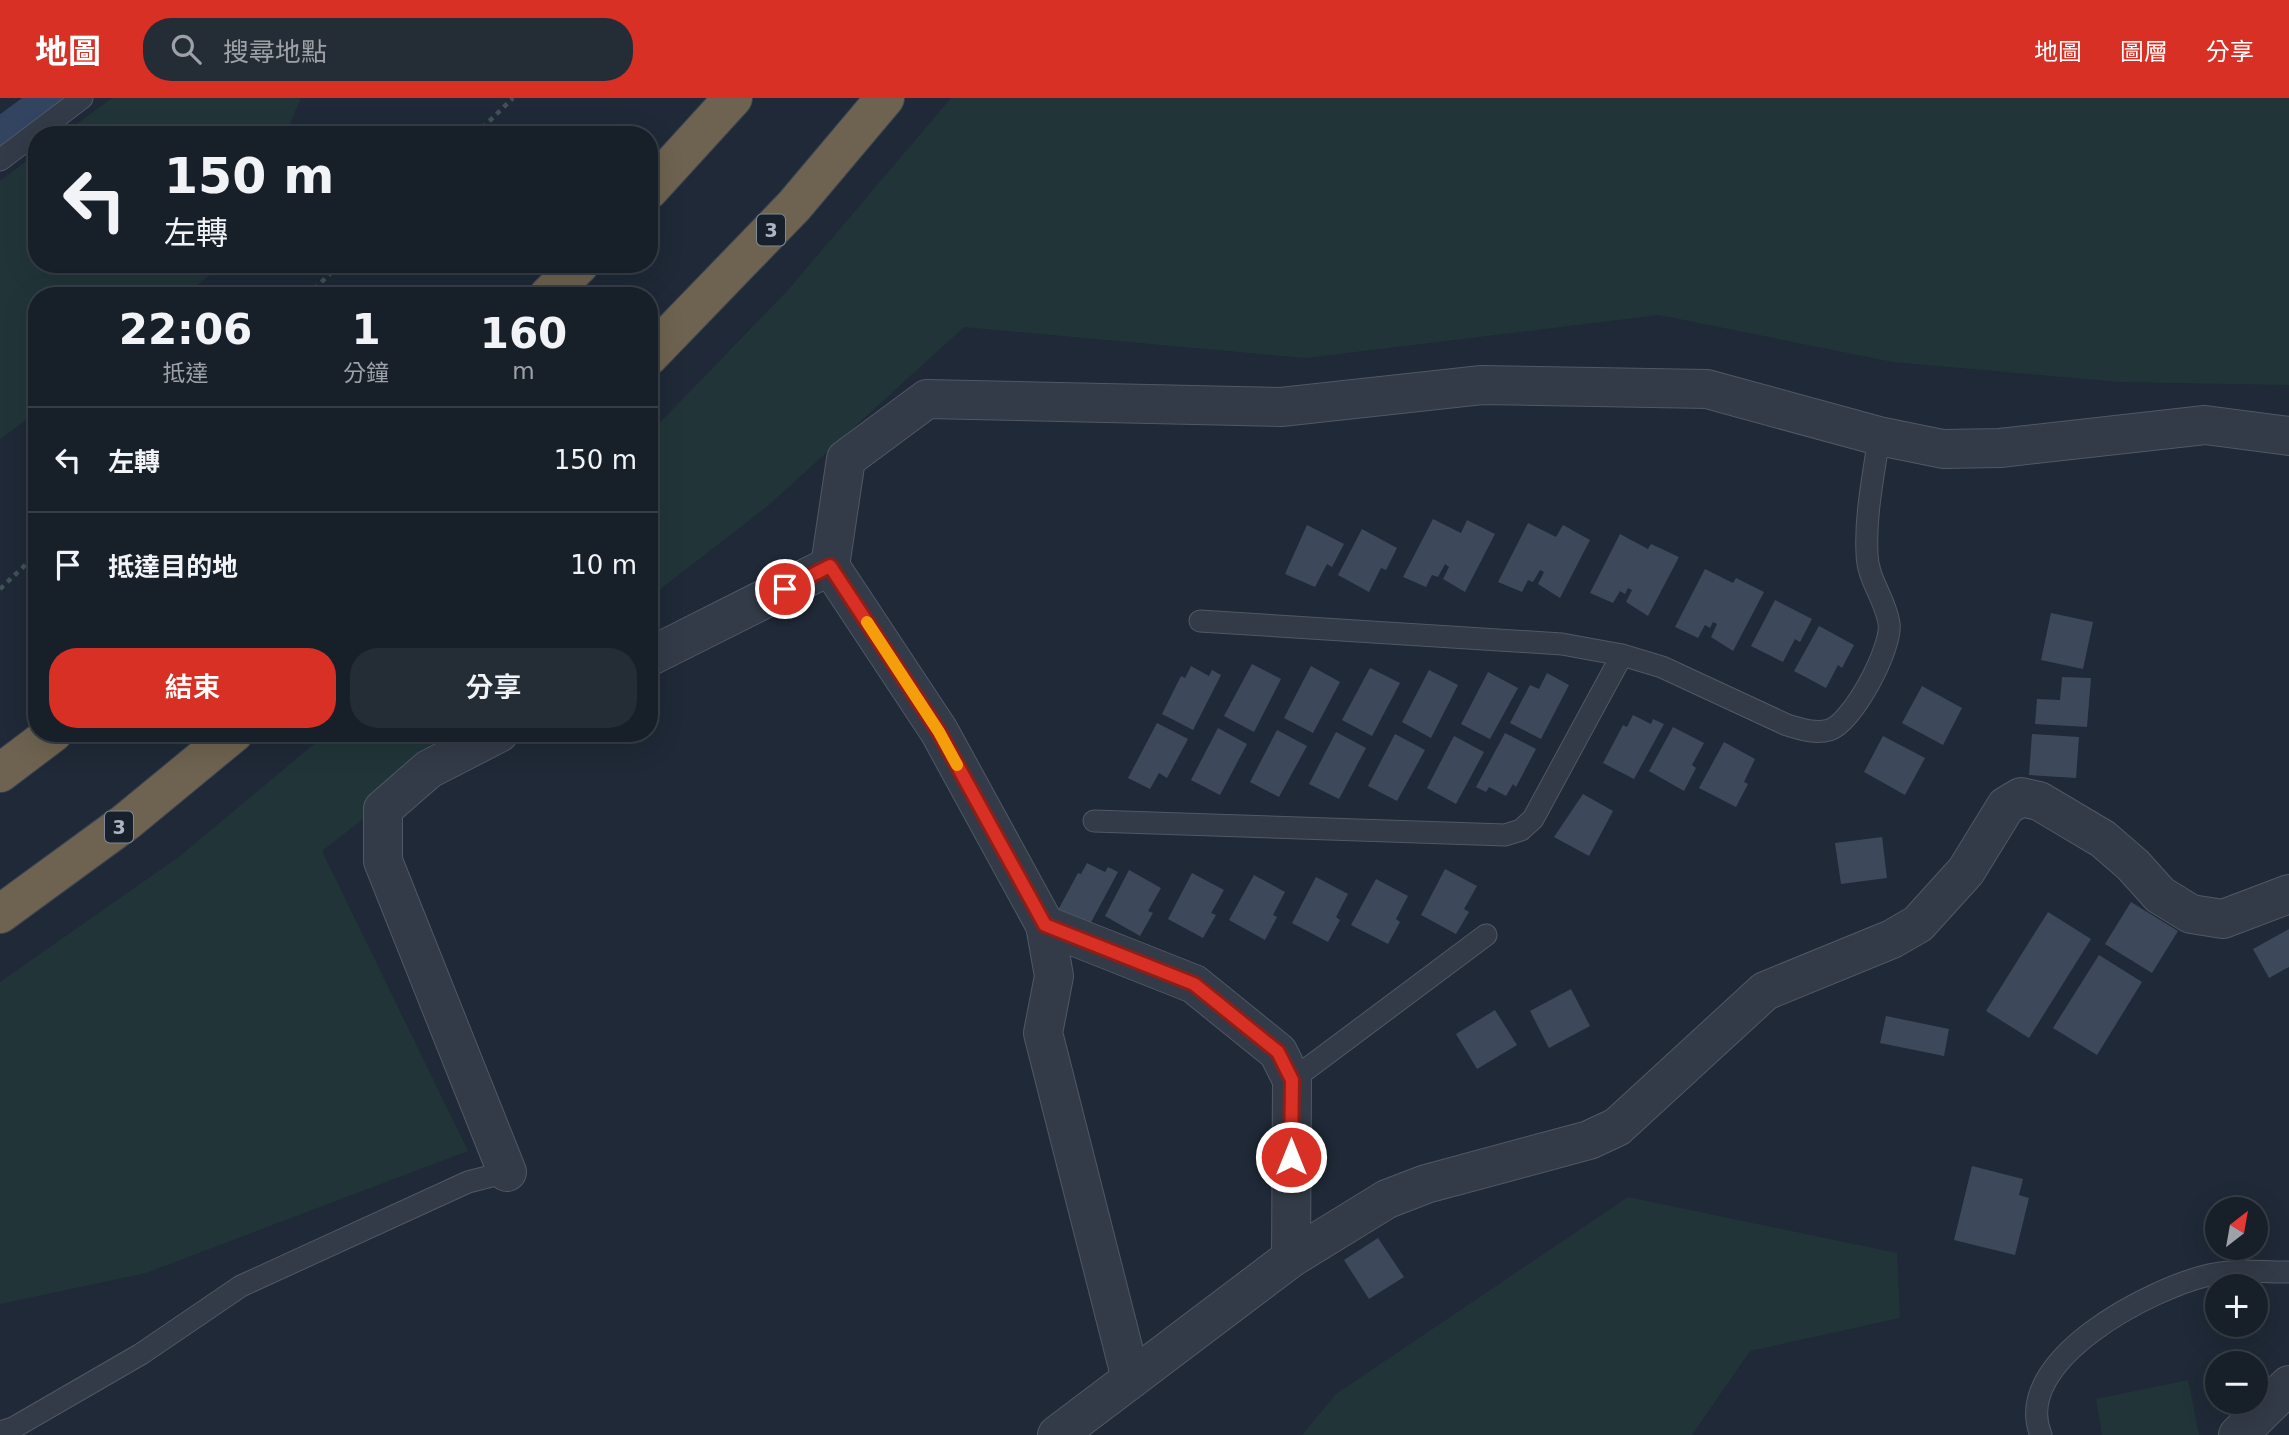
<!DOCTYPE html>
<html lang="zh-TW">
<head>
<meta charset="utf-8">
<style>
  :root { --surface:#171f29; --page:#242c35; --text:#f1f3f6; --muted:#9ea2a8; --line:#363d46; --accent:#d93025 }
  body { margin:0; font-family:"DejaVu Sans","Noto Sans TC",sans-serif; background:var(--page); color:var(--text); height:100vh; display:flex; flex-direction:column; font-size:26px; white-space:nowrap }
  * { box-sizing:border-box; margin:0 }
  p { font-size:23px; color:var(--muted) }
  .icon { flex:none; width:38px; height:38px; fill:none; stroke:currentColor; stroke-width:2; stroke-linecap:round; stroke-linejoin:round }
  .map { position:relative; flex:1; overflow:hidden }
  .side { position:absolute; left:28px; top:189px; width:630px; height:455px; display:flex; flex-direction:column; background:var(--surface); border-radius:28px; box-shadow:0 7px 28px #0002,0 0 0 2px var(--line) }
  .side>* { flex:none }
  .banner { position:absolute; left:28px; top:28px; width:630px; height:147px; border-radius:28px; box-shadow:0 7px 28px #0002,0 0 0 2px var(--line); background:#171f29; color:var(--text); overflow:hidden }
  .needle { width:46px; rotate:31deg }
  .buttons { position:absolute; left:2205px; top:1099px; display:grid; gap:14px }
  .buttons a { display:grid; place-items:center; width:63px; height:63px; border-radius:50%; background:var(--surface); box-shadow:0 7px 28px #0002,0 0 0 2px var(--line); font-size:35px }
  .pin { position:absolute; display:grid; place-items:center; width:60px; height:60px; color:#fff; margin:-30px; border:4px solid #fff; border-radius:50%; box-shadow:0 2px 7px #0007 }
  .me { position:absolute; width:77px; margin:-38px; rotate:0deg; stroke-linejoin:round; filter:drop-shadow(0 0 5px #0008) }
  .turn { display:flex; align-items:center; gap:24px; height:147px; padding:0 21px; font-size:32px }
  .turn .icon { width:91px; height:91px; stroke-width:2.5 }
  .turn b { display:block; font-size:49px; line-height:60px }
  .eta { display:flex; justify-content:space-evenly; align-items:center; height:119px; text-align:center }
  .eta b { font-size:42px; font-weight:600; line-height:49px }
  .cta { display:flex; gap:14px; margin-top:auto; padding:14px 21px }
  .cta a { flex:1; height:80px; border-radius:28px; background:var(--accent); color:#fff; font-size:28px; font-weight:600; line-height:80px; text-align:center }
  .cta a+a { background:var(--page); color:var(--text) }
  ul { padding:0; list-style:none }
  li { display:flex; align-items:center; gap:21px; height:105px; padding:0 21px; border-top:2px solid var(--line) }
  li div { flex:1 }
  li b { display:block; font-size:26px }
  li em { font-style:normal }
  header { display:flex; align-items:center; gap:42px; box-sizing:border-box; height:98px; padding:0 35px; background:var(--accent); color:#fff }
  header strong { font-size:33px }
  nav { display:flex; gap:38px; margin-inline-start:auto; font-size:24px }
  .search { width:490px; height:63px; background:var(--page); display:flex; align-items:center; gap:18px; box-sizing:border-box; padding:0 24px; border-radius:28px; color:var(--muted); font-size:26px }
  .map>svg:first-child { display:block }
</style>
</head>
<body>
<header>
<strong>地圖</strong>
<div class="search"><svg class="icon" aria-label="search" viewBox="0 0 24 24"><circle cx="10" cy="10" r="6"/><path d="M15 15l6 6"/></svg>搜尋地點</div>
<nav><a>地圖</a><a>圖層</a><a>分享</a></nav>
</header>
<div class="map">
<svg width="2289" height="1337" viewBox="0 0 2289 1337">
  <rect width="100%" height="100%" fill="#1f2937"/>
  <!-- green -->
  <g fill="#213538">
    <polygon points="112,0 301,0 285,37 62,37"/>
    <polygon points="951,0 2289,0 2289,287 2118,284 1893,264 1659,217 1306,260 964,229 769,407 649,500 649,336 788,192"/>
    <polygon points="37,55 37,166 223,166 184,198 37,198 37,314 0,341 0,83"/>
    <polygon points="327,635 474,635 322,753 468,1053 146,1175 0,1206 0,884 180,758"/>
    <polygon points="1628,1099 1897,1155 1900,1220 1750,1253 1692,1337 1302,1337 1336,1296"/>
    <polygon points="2188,1282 2199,1337 2102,1337 2096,1301"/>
  </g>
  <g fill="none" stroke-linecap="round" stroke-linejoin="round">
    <!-- canal -->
    <polyline stroke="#32445f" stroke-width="38" points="0,40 54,0"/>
  </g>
  <!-- building -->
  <g fill="#3d495a">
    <polygon points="1433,421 1461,435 1467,422 1495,436 1465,494 1443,481 1449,469 1445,466 1438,479 1432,477 1426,489 1403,479"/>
    <polygon points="1528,425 1556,439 1563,427 1590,442 1560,500 1538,486 1544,474 1540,472 1533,484 1528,482 1522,494 1498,484"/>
    <polygon points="1307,427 1344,446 1332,469 1327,466 1315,489 1285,476"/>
    <polygon points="1362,431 1397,450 1386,472 1381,470 1369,494 1338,477"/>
    <polygon points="1620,436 1648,451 1651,446 1679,459 1648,518 1626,504 1632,492 1628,490 1625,496 1620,493 1613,505 1590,495"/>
    <polygon points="1705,471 1733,485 1736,480 1764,494 1733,553 1711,539 1717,526 1713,524 1710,530 1705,527 1698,540 1675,529"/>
    <polygon points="1775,502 1812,521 1800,544 1795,541 1783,564 1751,548"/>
    <polygon points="2051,515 2093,524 2083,571 2041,562"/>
    <polygon points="1819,528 1854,547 1842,570 1838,567 1826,590 1794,573"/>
    <polygon points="1252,566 1281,581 1254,634 1224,618"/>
    <polygon points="1191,568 1209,578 1212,572 1221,577 1193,632 1162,616 1181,578 1185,580"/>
    <polygon points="1311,568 1340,584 1313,635 1284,620"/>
    <polygon points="1370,570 1400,585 1372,638 1342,622"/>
    <polygon points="1429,572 1458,587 1431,640 1402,624"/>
    <polygon points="1488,574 1518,590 1490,641 1461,626"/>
    <polygon points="1547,575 1569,587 1541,641 1510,625 1530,587 1539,591"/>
    <polygon points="2062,579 2091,580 2087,629 2035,626 2037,601 2060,602"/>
    <polygon points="1922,588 1962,610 1943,647 1902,625"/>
    <polygon points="1633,617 1651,626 1653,621 1664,626 1634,681 1603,665 1623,627 1627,629"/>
    <polygon points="1157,625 1188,641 1167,680 1159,675 1150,691 1128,680"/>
    <polygon points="1673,629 1704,645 1692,667 1696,670 1684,693 1649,673"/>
    <polygon points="1218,630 1247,646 1220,697 1191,682"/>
    <polygon points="1277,632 1307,648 1279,699 1250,684"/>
    <polygon points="1336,634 1366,650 1339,701 1309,686"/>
    <polygon points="1505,635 1536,651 1516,689 1513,686 1506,698 1489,689 1486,694 1476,689"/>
    <polygon points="1395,636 1425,652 1397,703 1368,688"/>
    <polygon points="2032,636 2079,639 2076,680 2029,677"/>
    <polygon points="1454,638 1484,654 1456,706 1427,690"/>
    <polygon points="1883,638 1925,660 1905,697 1864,674"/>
    <polygon points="1724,644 1755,661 1744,684 1748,686 1736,709 1699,690"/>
    <polygon points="1583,696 1613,713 1589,758 1554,739"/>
    <polygon points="1882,739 1887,780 1841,786 1835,745"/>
    <polygon points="1087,765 1105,774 1108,769 1118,774 1089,828 1058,812 1078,775 1081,776"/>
    <polygon points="1445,771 1477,788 1464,811 1469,814 1456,836 1421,817"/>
    <polygon points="1129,772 1161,790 1148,813 1153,815 1140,838 1105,818"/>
    <polygon points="1192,775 1224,792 1211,815 1216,817 1203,840 1168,821"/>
    <polygon points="1254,777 1285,794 1273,817 1277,819 1265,842 1229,822"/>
    <polygon points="1316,779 1348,796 1336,819 1340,822 1328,844 1292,825"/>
    <polygon points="1376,781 1408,798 1396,821 1400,824 1388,846 1351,827"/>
    <polygon points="2131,804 2178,833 2152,875 2105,846"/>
    <polygon points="2048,814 2091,841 2029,940 1986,913"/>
    <polygon points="2289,831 2289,869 2269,880 2253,851"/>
    <polygon points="2099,857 2142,884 2097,957 2053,930"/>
    <polygon points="1571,891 1590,928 1549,950 1530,913"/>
    <polygon points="1495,912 1517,947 1477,971 1456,936"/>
    <polygon points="1886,918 1949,931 1944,958 1880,945"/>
    <polygon points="1972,1068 2023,1081 2019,1097 2029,1100 2015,1157 1954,1142"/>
    <polygon points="1378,1140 1404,1179 1369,1201 1344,1162"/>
  </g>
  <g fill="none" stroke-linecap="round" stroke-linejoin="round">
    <defs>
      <g id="service">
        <polyline points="0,62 82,0"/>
        <path d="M1200 523 1562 546 1622 557 1662 569 1787 627C1801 631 1815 636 1829 632 1852 626 1893 549 1889 525 1885 500 1867 481 1867 455 1865 416 1874 376 1879 338"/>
        <polyline points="1094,723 1505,737 1521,732 1533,721 1622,557"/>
        <polyline points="1292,982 1486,837"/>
        <polyline points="0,1334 13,1330 141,1256 241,1188 468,1084 507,1074"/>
        <path d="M2041 1337C2010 1262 2152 1190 2209 1177 2233 1171 2264 1174 2289 1174"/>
      </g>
      <g id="minor">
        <polyline points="649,559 830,468"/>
        <polyline points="499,635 429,671 383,711 383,763 507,1074"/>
        <polyline points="1045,827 1054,878 1043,935 1131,1281"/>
        <polyline points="1291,1160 1292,982 1278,954 1194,886 1045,827 939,633 830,468 846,361 927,301 1281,309 1482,287 1707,291 1879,338 1943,351 2000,350 2205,327 2289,338"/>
        <polyline points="1057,1337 1291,1160 1387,1101 1426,1086 1589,1042 1617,1029 1765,893 1892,841 1918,826 1966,773 2006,708 2021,699 2039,703 2103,741 2133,767 2160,797 2191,816 2223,821 2289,796"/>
        <polyline points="2238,1337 2289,1287"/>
      </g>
      <g id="motorway">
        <polyline points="649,92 733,0"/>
        <polyline points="548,198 580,166"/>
        <polyline points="649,258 794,108 885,0"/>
        <polyline points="0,675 53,635"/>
        <polyline points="0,816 126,724 234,635"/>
      </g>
    </defs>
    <!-- service casing -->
    <use href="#service" stroke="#505866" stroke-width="23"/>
    <!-- minor casing -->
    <use href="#minor" stroke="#505866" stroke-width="40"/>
    <!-- motorway casing -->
    <use href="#motorway" stroke="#3d4552" stroke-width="40"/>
    <!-- path -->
    <g stroke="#3f5256" stroke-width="4.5" stroke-dasharray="5 5" stroke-linecap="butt">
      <polyline points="475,37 513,0"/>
      <polyline points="307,198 340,166"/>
      <polyline points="0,491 37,456"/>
    </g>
    <!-- service -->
    <use href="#service" stroke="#333b48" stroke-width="21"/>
    <!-- minor -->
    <use href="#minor" stroke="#333b48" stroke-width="38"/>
    <!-- motorway -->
    <use href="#motorway" stroke="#6e6350" stroke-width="38"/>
  </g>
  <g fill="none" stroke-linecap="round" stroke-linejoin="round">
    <defs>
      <polyline id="route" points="785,491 830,468 939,634 1045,827 1194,886 1278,954 1292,982 1291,1059"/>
    </defs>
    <!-- route casing -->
    <use href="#route" stroke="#8d1f18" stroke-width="18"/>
    <!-- route -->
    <use href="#route" stroke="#d93025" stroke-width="12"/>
    <!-- slow -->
    <polyline stroke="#f59e0b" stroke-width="12" points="867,524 939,634 957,667"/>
  </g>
  <g text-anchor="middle" stroke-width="6" stroke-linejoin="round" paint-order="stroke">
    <!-- shield labels -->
    <g fill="#18202c" stroke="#808897" stroke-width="2">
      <rect x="757" y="116.5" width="28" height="31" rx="5"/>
      <rect x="105" y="713.5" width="28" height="31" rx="5"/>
    </g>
    <g font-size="19" font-weight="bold" fill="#adb5c5">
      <text x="771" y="139">3</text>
      <text x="119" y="736">3</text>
    </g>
  </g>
</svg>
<div class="buttons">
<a><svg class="needle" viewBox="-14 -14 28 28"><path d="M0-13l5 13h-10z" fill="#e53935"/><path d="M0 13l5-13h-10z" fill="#9ea2a8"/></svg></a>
<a>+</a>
<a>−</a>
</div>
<div class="pin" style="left:785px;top:491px;background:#d93025"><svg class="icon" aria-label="arrive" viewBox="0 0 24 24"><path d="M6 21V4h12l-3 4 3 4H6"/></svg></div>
<svg class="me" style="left:1291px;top:1059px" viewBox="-20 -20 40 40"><circle r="17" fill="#d93025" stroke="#fff" stroke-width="3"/><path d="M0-11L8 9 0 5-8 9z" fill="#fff"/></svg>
<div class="banner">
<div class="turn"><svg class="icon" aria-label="left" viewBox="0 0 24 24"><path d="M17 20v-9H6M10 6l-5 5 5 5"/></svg><div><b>150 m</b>左轉</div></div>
</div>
<section class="side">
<div class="eta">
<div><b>22:06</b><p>抵達</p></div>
<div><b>1</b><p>分鐘</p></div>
<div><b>160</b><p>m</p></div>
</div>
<ul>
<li><svg class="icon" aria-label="left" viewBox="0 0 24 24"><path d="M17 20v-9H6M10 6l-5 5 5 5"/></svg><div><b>左轉</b></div><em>150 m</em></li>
<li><svg class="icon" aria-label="arrive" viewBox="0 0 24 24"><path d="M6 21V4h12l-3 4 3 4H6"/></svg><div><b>抵達目的地</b></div><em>10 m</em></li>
</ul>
<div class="cta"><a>結束</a><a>分享</a></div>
</section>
</div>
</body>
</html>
